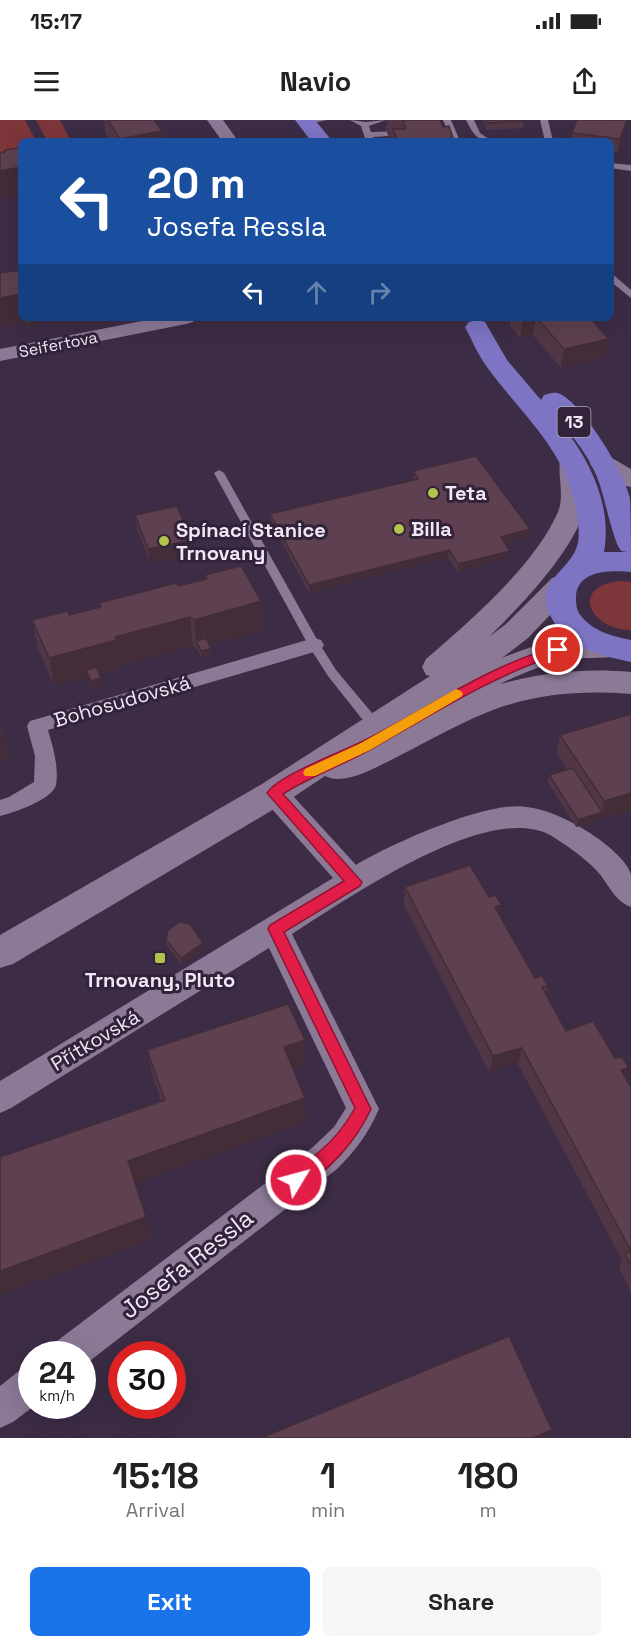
<!DOCTYPE html>
<html lang="en">
<head>
<meta charset="utf-8">
<style>
  :root { --surface:#fff; --page:#f6f6f6; --text:#222; --muted:#767676; --accent:#1a73e8 }
  body { margin:0; font-family:"Space Grotesk",sans-serif; background:var(--page); color:var(--text); height:100vh; display:flex; flex-direction:column; font-size:22px; white-space:nowrap }
  * { box-sizing:border-box; margin:0 }
  p { font-size:20px; color:var(--muted) }
  .icon { flex:none; width:33px; height:33px; fill:none; stroke:currentColor; stroke-width:2; stroke-linecap:round; stroke-linejoin:round }
  .map { position:relative; height:1318px; overflow:hidden }
  .sheet { display:flex; flex-direction:column; background:var(--surface); flex:1 }
  .sheet>* { flex:none }
  .banner { position:absolute; left:18px; top:18px; width:596px; height:183px; border-radius:9px; box-shadow:0 6px 24px #0002; background:#1a4fa0; color:#fff; overflow:hidden }
  .speed { position:absolute; left:18px; top:1221px; display:flex; gap:12px; font-size:30px; font-weight:700; text-align:center }
  .speed>* { display:grid; place-content:center; width:78px; height:78px; border-radius:50%; background:var(--surface); box-shadow:0 6px 24px #0002; line-height:1 }
  .speed small { font-size:15px; font-weight:400 }
  .speed .limit { border:9px solid #d22; background:#fff; color:#111 }
  .pin { position:absolute; display:grid; place-items:center; width:51px; height:51px; color:#fff; margin:-26px; border:3px solid #fff; border-radius:50%; box-shadow:0 2px 6px #0007 }
  .me { position:absolute; width:66px; margin:-33px; rotate:53deg; stroke-linejoin:round; filter:drop-shadow(0 0 4px #0008) }
  .turn { display:flex; align-items:center; gap:21px; height:126px; padding:0 30px; font-size:27px }
  .turn .icon { width:78px; height:78px; stroke-width:2.5 }
  .turn b { display:block; font-size:42px; line-height:51px }
  .lanes { display:flex; align-items:center; height:57px; padding:0 30px; background:#0003; justify-content:center; gap:30px; direction:ltr }
  .lanes .off { opacity:.35 }
  .eta { display:flex; justify-content:space-evenly; align-items:center; height:102px; text-align:center }
  .eta b { font-size:36px; font-weight:700; line-height:42px }
  .action { display:flex; gap:12px; margin-top:auto; padding:12px 30px }
  .action a { flex:1; height:69px; border-radius:9px; background:var(--accent); color:#fff; font-size:24px; font-weight:700; line-height:69px; text-align:center }
  .action a+a { background:var(--page); color:var(--text) }
  .status { display:flex; justify-content:space-between; align-items:center; height:42px; padding:0 30px; background:var(--surface); direction:ltr }
  .status svg { height:16px; fill:currentColor }
  header { display:flex; justify-content:space-between; align-items:center; height:78px; padding:0 30px; background:var(--surface); font-size:27px; font-weight:700 }
  .map>svg:first-child { display:block }
</style>
</head>
<body>
<div class="status"><b>15:17</b><svg viewBox="0 0 49 12"><path d="M0 12V9h3v3zM5 12V6h3v6zM10 12V3h3v9zM15 12V0h3v12zM26 1h20v11H26zM47 4h2v5h-2z"/></svg></div>
<header><svg class="icon" aria-label="menu" viewBox="0 0 24 24"><path d="M4 6h16M4 12h16M4 18h16"/></svg>Navio<svg class="icon" aria-label="share" viewBox="0 0 24 24"><path d="M12 15V3M7 8l5-5 5 5M5 13v7h14v-7"/></svg></header>
<div class="map">
<svg width="631" height="1318" viewBox="0 0 631 1318">
  <rect width="100%" height="100%" fill="#3c2c45"/>
  <!-- green -->
  <g fill="#7d363a">
    <polygon points="0,0 25,0 36,21 21,21 21,37 0,41"/>
    <polygon points="36,0 60,0 71,21 47,21"/>
    <path d="M620 461 631 462V510C591 510 568 467 620 461Z"/>
  </g>
  <g fill="none" stroke-linecap="round" stroke-linejoin="round">
    <!-- service -->
    <g fill="#8b7995" fill-rule="evenodd">
      <polygon points="305,0 327,0 307,4 303,2"/>
      <polygon points="350,0 366,2 386,0 369,6 371,12 404,11 408,13 404,15 373,17 374,21 366,21 361,6"/>
      <polygon points="443,0 451,0 460,21 452,21"/>
      <path d="M466 0H474L480 13 492 21C476 21 473 13 466 0Z"/>
      <polygon points="540,0 548,0 553,21 545,21"/>
      <polygon points="610,43 631,45 631,51 610,48"/>
      <polygon points="610,152 631,170 631,178 610,161"/>
      <polygon points="219,350 224,353 319,523 336,550 372,593 373,596 372,599 362,599 328,556 310,528 214,353"/>
    </g>
    <!-- pedestrian -->
    <path fill="#8b7995" fill-rule="evenodd" d="M314 518 321 520 324 525 321 530 48 610C53 627 59 647 56 665 52 680 13 693 0 696V680L9 677 34 662 35 636 27 606 30 601Z"/>
    <!-- minor -->
    <g fill="#8b7995" fill-rule="evenodd">
      <polygon points="207,0 223,0 238,21 222,21"/>
      <polygon points="157,198 196,198 193,202 186,204 0,241 0,229"/>
      <path d="M274 662 284 666 356 745C391 724 488 680 527 687 551 690 570 701 590 713 602 721 628 740 631 755 631 765 631 777 631 787 614 781 609 764 597 751 584 737 566 725 550 715 487 681 346 780 292 814L379 989C368 1014 356 1030 337 1049L82 1247V1234H52L57 1221 313 1027 334 1007 346 988 269 828 11 988 0 993V961L333 758 264 680 260 673 264 666Z"/>
      <polygon points="32,1246 32,1286 34,1286 13,1302 0,1308 0,1266 19,1251"/>
    </g>
    <!-- tertiary -->
    <g fill="#8b7995" fill-rule="evenodd">
      <path d="M572 331 581 333C619 389 526 480 490 516L506 504 552 458 562 455 572 458 577 465 572 472 528 518 502 538C538 523 586 508 624 519L628 527 624 535C607 539 589 537 572 539 546 543 523 553 500 564 544 552 586 548 631 552V574C581 570 530 574 483 594 452 607 423 624 393 639 374 648 345 666 325 656L286 682 13 844 0 848V815L262 664 430 556 426 555 422 547 426 539C470 501 535 445 558 392 566 373 554 346 563 333ZM449 573 452 578 456 579 397 608Z"/>
      <path d="M603 336 612 338 631 349V367C616 364 599 357 590 344L594 338Z"/>
    </g>
    <!-- primary -->
    <g fill="#7d74c4" fill-rule="evenodd">
      <polygon points="295,0 315,0 332,21 311,21"/>
      <path d="M477 200 485 202 507 240 541 280 544 275C550 273 556 271 562 275 585 288 624 352 630 378 631 400 631 428 631 452 610 450 575 450 576 479 576 485 577 492 581 496 594 512 612 516 631 520V542C599 535 567 528 551 497 533 464 566 453 576 429 581 418 578 401 576 389 566 330 520 293 487 247 478 235 472 220 465 207L469 202ZM554 295C573 316 591 338 600 365 606 385 610 405 617 424L621 431 627 432H604C613 381 586 333 554 295Z"/>
    </g>
  </g>
  <!-- wall -->
  <g fill="#513745">
    <polygon points="103,0 146,0 162,11 162,21 110,21 106,14"/>
    <polygon points="387,0 440,0 443,7 454,21 393,21 393,18 389,18 386,10"/>
    <polygon points="483,0 524,0 524,1 523,8 487,10"/>
    <polygon points="577,0 628,0 626,6 618,32 610,31 610,21 571,21 572,13"/>
    <polygon points="0,153 21,198 36,198 38,207 29,209 27,202 0,207"/>
    <polygon points="511,198 590,198 609,219 606,237 561,248 533,215 520,218 510,206"/>
    <polygon points="413,351 530,409 529,417 505,423 509,438 458,452 448,437 309,473 271,402 270,394 414,360 413,358"/>
    <polygon points="135,395 192,434 150,443 137,409"/>
    <polygon points="205,455 261,481 263,510 209,525 211,536 202,539 197,529 193,526 121,545 121,549 99,554 102,566 92,568 88,557 54,566 38,528 32,500 69,495 206,459"/>
    <polygon points="631,594 631,690 576,707 548,662 549,655 567,650 557,633 560,615"/>
    <polygon points="405,767 500,795 535,858 548,866 546,875 566,911 615,938 629,948 626,958 631,967 631,1172 619,1148 622,1140 518,944 489,952 404,785"/>
    <polygon points="166,820 203,823 204,829 182,844 167,827"/>
    <polygon points="305,920 305,945 293,949 305,978 306,1002 135,1063 146,1097 152,1119 0,1175 161,981 152,954 147,930"/>
  </g>
  <!-- shaded-wall -->
  <g fill="#422d38">
    <polygon points="142,0 146,0 147,14 162,11 162,21 120,21 120,19"/>
    <polygon points="627,0 628,0 626,6 618,32 620,19"/>
    <polygon points="21,47 21,75 0,79 0,51"/>
    <polygon points="21,174 21,198 26,198 27,202 0,207 0,178"/>
    <polygon points="28,198 36,198 38,207 29,209"/>
    <polygon points="529,198 536,198 533,215 520,218 523,199"/>
    <polygon points="609,219 606,237 561,248 564,229"/>
    <polygon points="530,409 529,417 500,424 501,417"/>
    <polygon points="191,420 192,434 150,443 148,429"/>
    <polygon points="449,430 448,437 309,473 309,465"/>
    <polygon points="510,431 509,438 458,452 458,444"/>
    <polygon points="261,481 263,510 199,528 196,521 194,500"/>
    <polygon points="190,497 193,526 121,545 121,549 89,557 86,550 88,557 54,566 49,538 115,517"/>
    <polygon points="211,529 211,536 202,539 201,531"/>
    <polygon points="101,558 102,566 92,568 91,561"/>
    <polygon points="3,612 10,640 0,643 0,613"/>
    <polygon points="631,673 631,690 576,707 578,700 602,692 604,681"/>
    <polygon points="502,785 499,802 495,787"/>
    <polygon points="203,823 204,829 182,844 181,838"/>
    <polygon points="305,920 305,945 285,952 284,927"/>
    <polygon points="522,928 518,944 489,952 493,936"/>
    <polygon points="629,948 624,964 621,950"/>
    <polygon points="305,978 306,1002 134,1064 128,1041"/>
    <polygon points="146,1097 152,1119 0,1175 0,1151"/>
    <polygon points="552,1310 548,1318 533,1318"/>
  </g>
  <!-- building -->
  <g fill="#5e4050" stroke="#422d38" stroke-width="1.5">
    <polygon points="108,0 154,0 162,11 120,19"/>
    <polygon points="403,0 440,0 443,7 449,6 454,21 397,21 393,9 406,9"/>
    <polygon points="486,0 524,0 524,1 487,3"/>
    <polygon points="577,0 627,0 620,19 572,13"/>
    <polygon points="21,28 21,47 0,51 0,33 5,32 5,30"/>
    <polygon points="21,150 21,174 0,178 0,153"/>
    <polygon points="537,198 590,198 609,219 564,229"/>
    <polygon points="476,336 530,409 501,417 510,431 458,444 449,430 309,465 270,394 418,359 413,351"/>
    <polygon points="177,386 191,420 148,429 135,395"/>
    <polygon points="241,446 261,481 194,500 190,497 115,517 117,520 49,538 32,500 68,491 69,495 101,487 99,483 176,463 178,466 207,459 205,455"/>
    <polygon points="206,518 211,529 201,531 196,521"/>
    <polygon points="96,547 101,558 91,561 86,550"/>
    <polygon points="631,594 631,673 604,681 560,615"/>
    <polygon points="0,605 3,612 0,613"/>
    <polygon points="573,648 602,692 578,700 549,655"/>
    <polygon points="470,745 489,777 495,775 502,785 495,787 535,858 542,856 548,866 542,867 566,911 593,901 615,938 622,937 629,948 621,950 631,967 631,1131 522,928 493,936 405,767"/>
    <polygon points="180,802 190,804 203,823 181,838 166,820 168,810"/>
    <polygon points="288,884 305,920 284,927 305,978 128,1041 146,1097 0,1151 0,1037 165,980 147,930"/>
    <polygon points="631,1131 631,1146 625,1134"/>
    <polygon points="509,1216 552,1310 533,1318 261,1318"/>
  </g>
  <!-- route -->
  <path fill="#e11d48" stroke="#92132f" stroke-width="1.5" d="M558 526 564 530 562 533C494 555 435 593 373 628 343 645 311 656 283 674L362 762 360 766 284 812 371 989C357 1019 328 1055 296 1068L290 1066 287 1060C293 1048 309 1041 319 1032 335 1019 345 1006 355 988L268 809 270 805 344 761 267 673C277 656 339 633 359 623 426 590 485 547 558 526Z"/>
  <!-- slow -->
  <polygon fill="#f59e0b" points="456,569 461,571 463,574 461,577 370,630 315,656 305,656 303,653 305,649 361,623"/>
  <!-- markers -->
  <g fill="#b3c24b" stroke="#32223a" stroke-width="2">
    <circle cx="433" cy="373" r="6"/>
    <circle cx="399" cy="409" r="6"/>
    <circle cx="164" cy="421" r="6"/>
    <rect x="154" y="832" width="12" height="12" rx="3"/>
  </g>
  <g text-anchor="middle" stroke-width="6" stroke-linejoin="round" paint-order="stroke">
    <!-- far-street labels -->
    <g font-size="16" fill="#f1e7f7" stroke="#32223a">
      <text transform="translate(58 224) rotate(-11)" y="6">Seifertova</text>
    </g>
    <!-- shield labels -->
    <rect fill="#32223a" stroke="#b8acbe" stroke-width="1.5" x="557.5" y="287" width="33" height="30" rx="4.5"/>
    <g font-size="18" font-weight="bold" fill="#f1e7f7">
      <text x="574" y="308">13</text>
    </g>
    <!-- poi labels -->
    <g font-size="20" font-weight="bold" fill="#f1e7f7" stroke="#32223a" text-anchor="start">
      <text x="445" y="380">Teta</text>
      <text x="411" y="416">Billa</text>
      <text x="176" y="417">Spínací Stanice<tspan x="176" dy="23">Trnovany</tspan></text>
      <text x="160" y="867" text-anchor="middle">Trnovany, Pluto</text>
    </g>
    <!-- street labels -->
    <g font-size="20" fill="#f1e7f7" stroke="#32223a">
      <text transform="translate(122 581) rotate(-16)" y="7">Bohosudovská</text>
      <text transform="translate(95 920) rotate(-31)" y="7">Přítkovská</text>
    </g>
    <!-- near-street labels -->
    <g font-size="24" fill="#f1e7f7" stroke="#32223a">
      <text transform="translate(187 1144) rotate(-38)" y="8">Josefa Ressla</text>
    </g>
  </g>
</svg>
<div class="speed"><div>24<small>km/h</small></div><div class="limit">30</div></div>
<div class="pin" style="left:558px;top:530px;background:#d93025"><svg class="icon" aria-label="arrive" viewBox="0 0 24 24"><path d="M6 21V4h12l-3 4 3 4H6"/></svg></div>
<svg class="me" style="left:296px;top:1060px" viewBox="-20 -20 40 40"><circle r="17" fill="#e11d48" stroke="#fff" stroke-width="3"/><path d="M0-11L8 9 0 5-8 9z" fill="#fff"/></svg>
<div class="banner">
<div class="turn"><svg class="icon" aria-label="left" viewBox="0 0 24 24"><path d="M17 20v-9H6M10 6l-5 5 5 5"/></svg><div><b>20 m</b>Josefa Ressla</div></div>
<div class="lanes"><svg class="icon" aria-label="left" viewBox="0 0 24 24"><path d="M17 20v-9H6M10 6l-5 5 5 5"/></svg><svg class="icon off" aria-label="ahead" viewBox="0 0 24 24"><path d="M12 20V5M6 11l6-6 6 6"/></svg><svg class="icon off" aria-label="right" viewBox="0 0 24 24"><path d="M7 20v-9h11M14 6l5 5-5 5"/></svg></div>
</div>
</div>
<section class="sheet">
<div class="eta">
<div><b>15:18</b><p>Arrival</p></div>
<div><b>1</b><p>min</p></div>
<div><b>180</b><p>m</p></div>
</div>
<div class="action"><a>Exit</a><a>Share</a></div>
</section>
</body>
</html>
